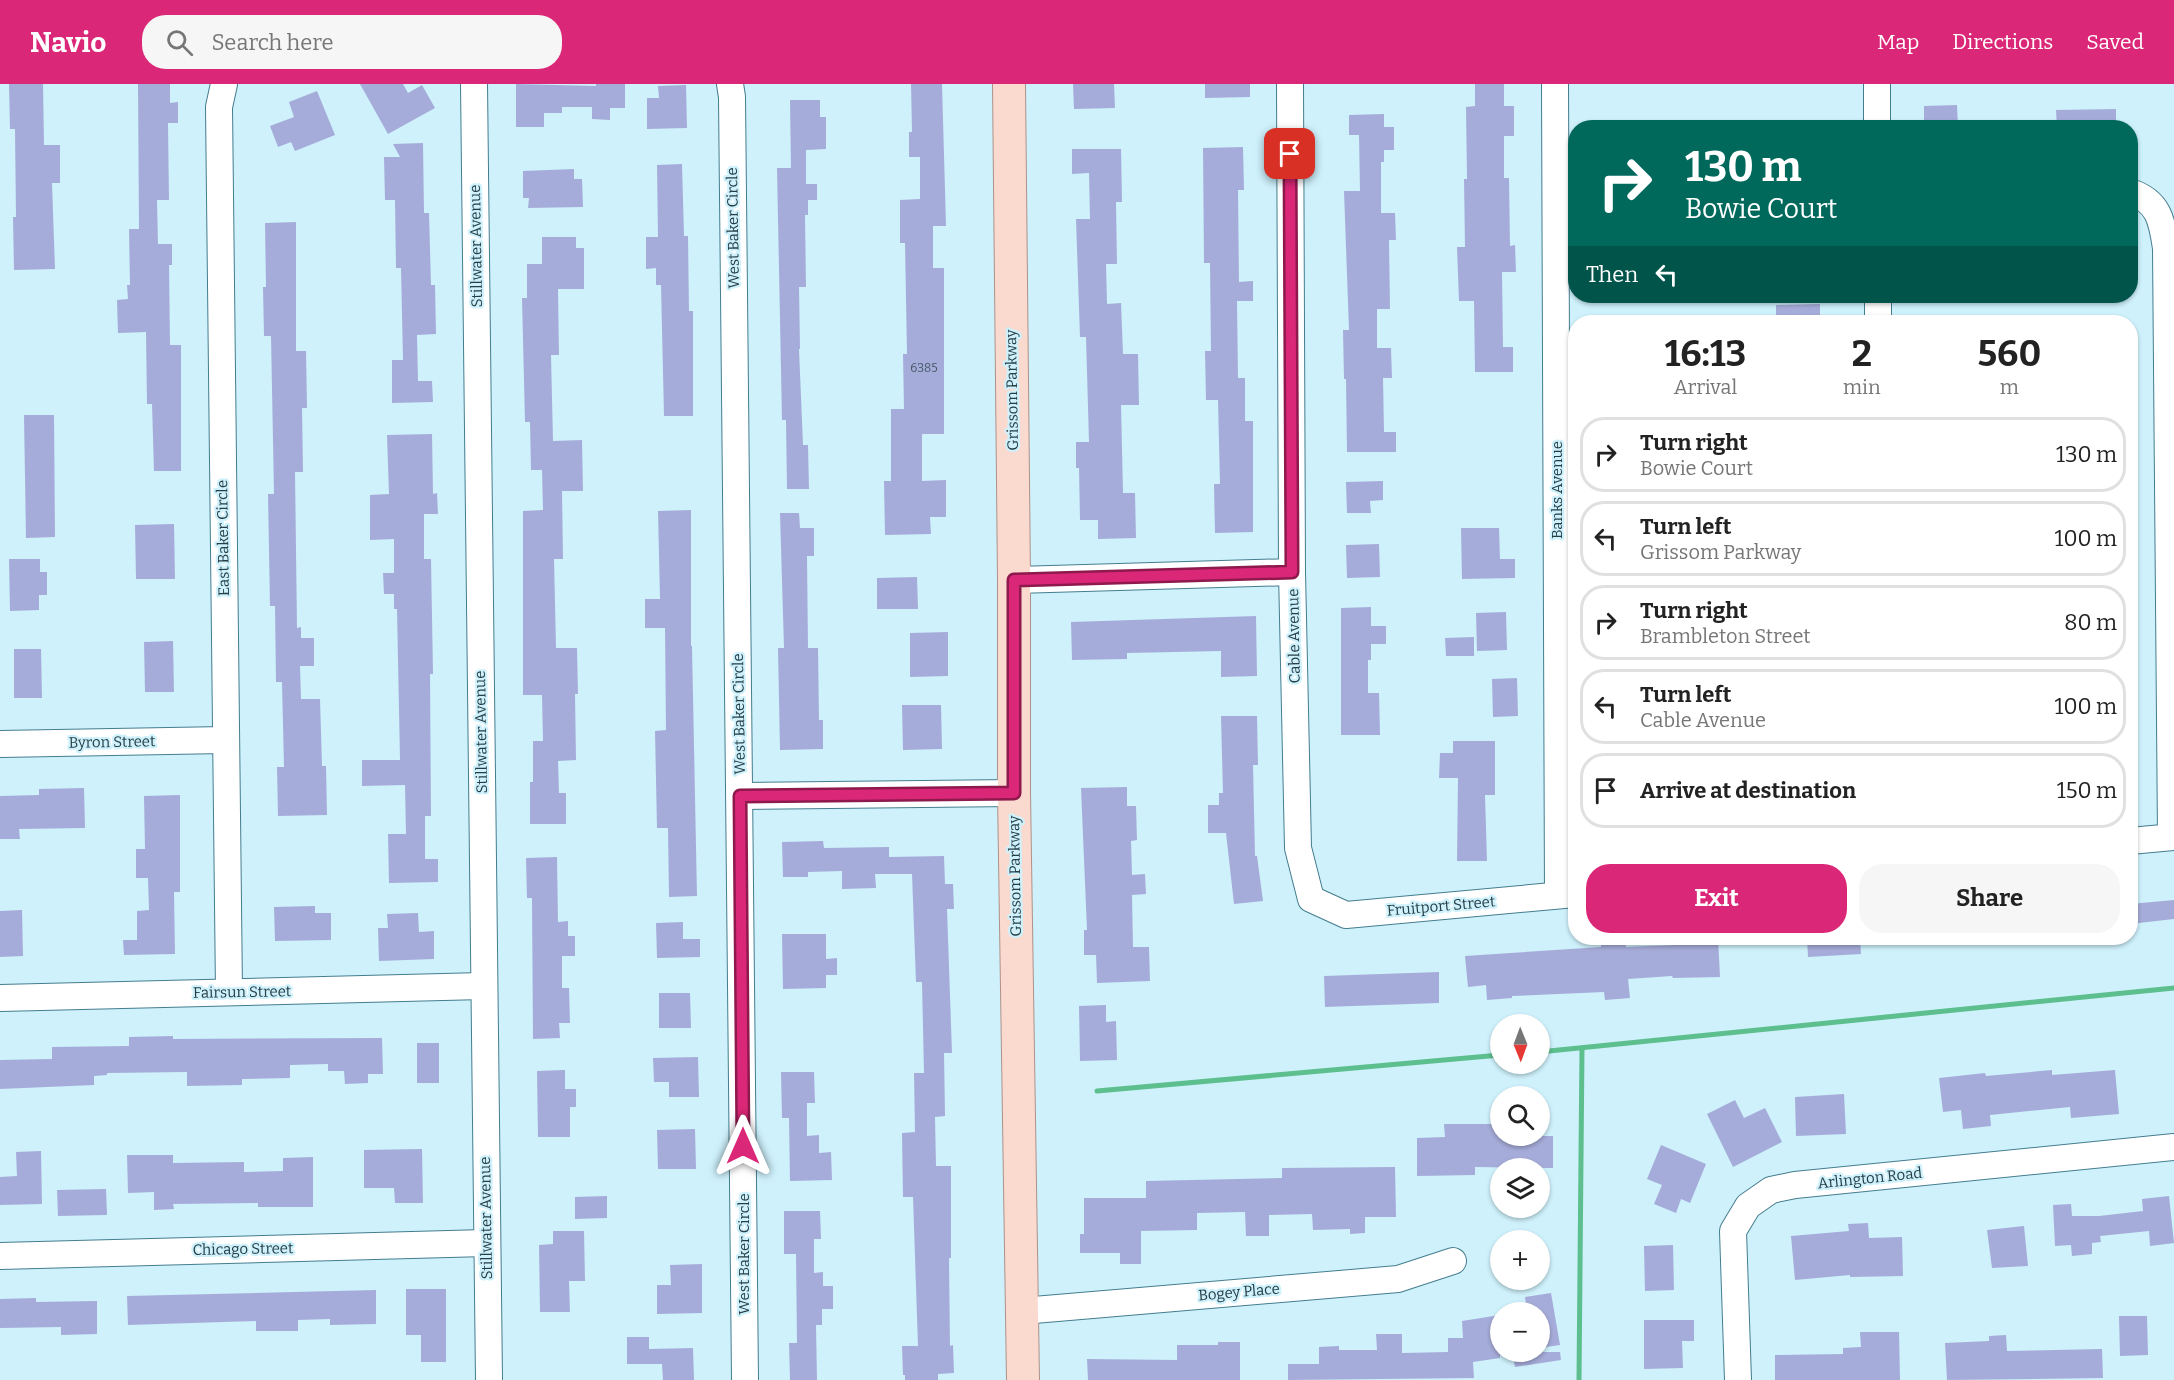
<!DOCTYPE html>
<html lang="en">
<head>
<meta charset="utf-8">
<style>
  :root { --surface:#fff; --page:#f6f6f6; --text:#222; --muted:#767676; --line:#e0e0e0; --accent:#db2777 }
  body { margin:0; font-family:Bitter,serif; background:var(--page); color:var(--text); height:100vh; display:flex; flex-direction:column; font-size:22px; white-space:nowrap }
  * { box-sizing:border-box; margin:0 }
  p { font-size:20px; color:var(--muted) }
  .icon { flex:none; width:33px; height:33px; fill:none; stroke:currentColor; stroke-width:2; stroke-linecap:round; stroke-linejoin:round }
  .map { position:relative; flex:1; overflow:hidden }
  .sheet { position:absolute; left:1568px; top:231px; width:570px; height:630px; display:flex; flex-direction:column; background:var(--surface); border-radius:24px; box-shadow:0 2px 4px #0004 }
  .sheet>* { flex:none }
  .top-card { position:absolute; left:1568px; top:36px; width:570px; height:183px; border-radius:24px; box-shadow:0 2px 4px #0004; background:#00695c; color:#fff; overflow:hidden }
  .needle { width:39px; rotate:179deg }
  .buttons { position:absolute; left:1490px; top:930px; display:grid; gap:12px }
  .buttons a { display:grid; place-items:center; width:60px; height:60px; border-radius:50%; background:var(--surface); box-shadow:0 2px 4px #0004; font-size:30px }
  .pin { position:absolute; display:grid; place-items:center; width:51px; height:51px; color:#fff; margin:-26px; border-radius:12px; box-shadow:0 3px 9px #0006 }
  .me { position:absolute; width:66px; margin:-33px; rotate:0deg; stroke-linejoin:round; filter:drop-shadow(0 0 4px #0008) }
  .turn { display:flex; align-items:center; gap:21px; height:126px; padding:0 18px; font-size:27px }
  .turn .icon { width:78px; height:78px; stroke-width:2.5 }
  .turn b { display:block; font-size:42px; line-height:51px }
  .then { display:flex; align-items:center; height:57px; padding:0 18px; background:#0003; gap:12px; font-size:22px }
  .eta { display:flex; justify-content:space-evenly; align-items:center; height:102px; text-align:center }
  .eta b { font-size:36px; font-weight:700; line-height:42px }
  .button { display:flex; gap:12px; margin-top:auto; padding:12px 18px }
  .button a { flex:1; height:69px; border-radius:24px; background:var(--accent); color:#fff; font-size:24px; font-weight:700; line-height:69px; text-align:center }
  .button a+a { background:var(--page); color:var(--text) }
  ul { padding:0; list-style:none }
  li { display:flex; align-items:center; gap:18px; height:75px; margin:0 12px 9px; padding:0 6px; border:3px solid var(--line); border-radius:24px }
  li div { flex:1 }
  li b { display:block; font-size:22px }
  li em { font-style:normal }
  header { display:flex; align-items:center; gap:36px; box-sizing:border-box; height:84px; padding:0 30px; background:var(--accent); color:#fff }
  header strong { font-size:28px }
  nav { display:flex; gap:33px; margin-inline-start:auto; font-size:21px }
  .search { width:420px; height:54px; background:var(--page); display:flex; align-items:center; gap:15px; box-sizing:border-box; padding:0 21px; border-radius:24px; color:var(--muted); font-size:22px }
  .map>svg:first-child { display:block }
</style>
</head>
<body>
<header>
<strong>Navio</strong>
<div class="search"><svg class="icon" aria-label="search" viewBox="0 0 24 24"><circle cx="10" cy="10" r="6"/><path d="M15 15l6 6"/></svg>Search here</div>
<nav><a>Map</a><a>Directions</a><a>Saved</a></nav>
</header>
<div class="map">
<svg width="2174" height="1296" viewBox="0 0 2174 1296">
  <rect width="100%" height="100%" fill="#cef1fc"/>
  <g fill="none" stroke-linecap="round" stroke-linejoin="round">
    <!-- stream -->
    <g stroke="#5cbf8d" stroke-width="5">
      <polyline points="1539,968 2174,904"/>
      <polyline points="1097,1007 1500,971"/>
      <polyline points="1579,1296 1582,964"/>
    </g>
  </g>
  <!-- building -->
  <g fill="#a6acd9">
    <polygon points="9,0 43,0 44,61 60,61 60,99 52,99 55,185 14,186 13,133 16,133 15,45 10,45"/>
    <polygon points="138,0 170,0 170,19 178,18 178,39 168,39 169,116 157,116 158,160 172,160 172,181 169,181 170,261 181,261 181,387 154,387 152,320 147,320 146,248 118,249 117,216 128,215 127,201 130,201 129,145 139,145"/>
    <polygon points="360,0 403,0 408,9 422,1 435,24 388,50"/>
    <polygon points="516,0 596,2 596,0 625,0 625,24 610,24 610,36 592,35 592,23 562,23 562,29 544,29 544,43 516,43"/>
    <polygon points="911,0 942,0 946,142 933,142 933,184 944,184 944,350 922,350 922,397 946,396 946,433 930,433 931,450 885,451 884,397 891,397 891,325 904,325 903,270 907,270 905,159 900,159 900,116 920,115 920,73 909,73 909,48 912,48"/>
    <polygon points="1073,0 1114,0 1115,24 1074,25"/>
    <polygon points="1205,0 1250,0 1250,13 1205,14"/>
    <polygon points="1475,0 1504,0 1504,22 1514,22 1514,52 1504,52 1504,94 1509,94 1510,162 1515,161 1516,188 1502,188 1503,263 1513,263 1513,288 1475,288 1474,217 1459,217 1457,163 1465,163 1464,95 1467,95 1466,23 1475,22"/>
    <polygon points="686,1 687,44 647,45 647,14 659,14 658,2"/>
    <polygon points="317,7 335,51 295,67 291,58 278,63 270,42 294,33 289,18"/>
    <polygon points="790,16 820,16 820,33 826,33 826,65 806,66 806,100 817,100 817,116 808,116 808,131 805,131 806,203 799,203 800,265 799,265 803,361 808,361 809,405 787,405 786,336 782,336 777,84 791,84"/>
    <polygon points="1957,21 1958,44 1924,44 1924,22"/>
    <polygon points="2116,25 2116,44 2057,44 2056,26"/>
    <polygon points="1384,30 1384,43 1394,43 1394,66 1384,66 1384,78 1381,78 1381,129 1395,129 1396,156 1389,156 1390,225 1377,225 1377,264 1391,264 1392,294 1383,294 1384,348 1396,348 1396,368 1347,368 1346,295 1344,295 1343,246 1349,246 1344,107 1360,107 1359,51 1349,51 1349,31"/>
    <polygon points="423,59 424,129 429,129 431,201 435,201 436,250 417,251 418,297 432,297 433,318 392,319 392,276 403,276 401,184 396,184 395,116 385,116 384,73 400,73 393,60"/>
    <polygon points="1243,63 1244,106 1238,106 1239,198 1253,197 1253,217 1237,217 1238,294 1245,294 1245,337 1253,337 1253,448 1215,449 1214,400 1220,400 1218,316 1206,316 1205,267 1211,267 1210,179 1204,179 1203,64"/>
    <polygon points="1072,65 1121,65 1122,118 1116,118 1117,180 1106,180 1107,220 1121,219 1123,270 1138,270 1139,321 1121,321 1123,409 1135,409 1136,454 1098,455 1098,436 1080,436 1079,384 1076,384 1076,358 1089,358 1086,253 1080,253 1076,135 1090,135 1089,89 1072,90"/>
    <polygon points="682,80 684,152 688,152 689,227 693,227 693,332 664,332 661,201 656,201 656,184 646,185 646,153 658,153 657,81"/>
    <polygon points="574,85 574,95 582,95 583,123 528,124 529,114 523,114 523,87"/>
    <polygon points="296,138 296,267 306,267 307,324 302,324 303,388 295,388 297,544 301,543 301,554 314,554 314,582 300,582 301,615 320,615 322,682 326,682 327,731 278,732 277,683 284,683 282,598 276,598 275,522 270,522 268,410 274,410 271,252 264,252 263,203 266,203 265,139"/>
    <polygon points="542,153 576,153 576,164 584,164 584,205 558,205 559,271 551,271 553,357 582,356 583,407 562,407 563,475 554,475 556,564 577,564 578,610 575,610 576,676 558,677 559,709 566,709 566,740 530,740 530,698 533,698 533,657 543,657 542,611 523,611 523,427 543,426 542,386 531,386 530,338 525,338 522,214 527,214 527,180 542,180"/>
    <polygon points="1820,220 1820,238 1776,238 1776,221"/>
    <polygon points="24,331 54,331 55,453 26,454"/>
    <polygon points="432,350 433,410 437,409 438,430 424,430 424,475 431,475 433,590 430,590 431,732 425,732 425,775 438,775 438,798 389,799 388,750 406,750 405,701 362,702 362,676 400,676 397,525 394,525 394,510 384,510 383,489 394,489 394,455 370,456 370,411 389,410 387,351"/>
    <polygon points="1383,397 1383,416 1370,417 1371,429 1347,429 1346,398"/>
    <polygon points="691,426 691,562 692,562 697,812 669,813 668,744 657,744 655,647 666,646 665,544 645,544 645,515 660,515 658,427"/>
    <polygon points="780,429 799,429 800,444 814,444 814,472 807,472 808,564 818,564 819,636 823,636 823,665 780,666 778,564 784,564"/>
    <polygon points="174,440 175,495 136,495 135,441"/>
    <polygon points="1461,444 1499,444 1500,475 1515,475 1515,494 1462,495"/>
    <polygon points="1379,460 1380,493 1347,494 1346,461"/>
    <polygon points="9,475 40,475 40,488 47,488 47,511 39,511 39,526 10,527"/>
    <polygon points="917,493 918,525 877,525 877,494"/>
    <polygon points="1371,523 1371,542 1386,542 1386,560 1371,560 1371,576 1368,576 1368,609 1379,609 1380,651 1341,651 1341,524"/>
    <polygon points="1506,528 1507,566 1477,567 1476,529"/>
    <polygon points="1256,532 1257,592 1221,593 1221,567 1127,569 1127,575 1072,576 1071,538"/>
    <polygon points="948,548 948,592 910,593 910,549"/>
    <polygon points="1474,553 1474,572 1446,572 1445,554"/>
    <polygon points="173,557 174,608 145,608 144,558"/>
    <polygon points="14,565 41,565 42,614 14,614"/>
    <polygon points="1517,594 1518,632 1493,633 1492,595"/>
    <polygon points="902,621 941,621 942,665 903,666"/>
    <polygon points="1221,632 1257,632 1258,681 1253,681 1255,772 1257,772 1263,817 1234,820 1226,749 1208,749 1208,721 1219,721 1219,709 1223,709"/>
    <polygon points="1453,657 1495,657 1495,711 1485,711 1487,777 1457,777 1458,694 1439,694 1440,669 1453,669"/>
    <polygon points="1127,703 1127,722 1136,722 1137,756 1131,757 1132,791 1145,790 1146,810 1132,811 1133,863 1149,863 1150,897 1097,899 1096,871 1084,871 1084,846 1087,846 1081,704"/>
    <polygon points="84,704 85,744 19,745 20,755 0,755 0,712 39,711 39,705"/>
    <polygon points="180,711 180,808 174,808 175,870 124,871 123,856 137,856 137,827 149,826 148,794 136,794 136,765 145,765 144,712"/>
    <polygon points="823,757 824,764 889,763 889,773 944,772 945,800 953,800 954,825 947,825 952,969 944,969 945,1032 935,1033 936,1082 951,1082 951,1174 949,1174 950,1262 953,1261 954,1289 938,1290 938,1296 905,1296 905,1291 903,1291 902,1262 918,1262 913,1113 903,1113 902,1049 915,1048 914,989 924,989 922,898 916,898 912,790 875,790 876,804 842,805 842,787 808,788 808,793 783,793 782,758"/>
    <polygon points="557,773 558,838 568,837 568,852 575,852 575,872 562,872 562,904 569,904 570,939 559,939 560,954 533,955 532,814 527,814 526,774"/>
    <polygon points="2174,816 2174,835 2130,840 2130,820"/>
    <polygon points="315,822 315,829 331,829 331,856 275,857 274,823"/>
    <polygon points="22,826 23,872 0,873 0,827"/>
    <polygon points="418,829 419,848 434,847 434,875 379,877 378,844 388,844 387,830"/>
    <polygon points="683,838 683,855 700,855 700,873 657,874 656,839"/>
    <polygon points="782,850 826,850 826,875 837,874 837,891 826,891 826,904 783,905"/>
    <polygon points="1625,854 1626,863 1699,860 1699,854 1718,854 1720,893 1673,894 1672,892 1628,895 1630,914 1605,916 1604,908 1512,912 1512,914 1487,916 1486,901 1468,903 1465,872 1601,863 1601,856"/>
    <polygon points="1807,854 1860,854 1861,870 1808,873"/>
    <polygon points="1439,888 1439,919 1325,923 1324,892"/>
    <polygon points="659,909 690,909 691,944 659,944"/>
    <polygon points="1106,921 1106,938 1116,937 1117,976 1080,977 1079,922"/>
    <polygon points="173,952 173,955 382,954 383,990 368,990 368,999 345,1000 344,987 328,987 328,980 290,981 290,994 242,995 242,1001 187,1002 187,988 107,989 107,991 94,992 94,1001 0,1005 0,976 52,975 52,963 129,962 129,953"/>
    <rect x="417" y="959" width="22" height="40"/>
    <polygon points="698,973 699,1013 669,1013 669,998 654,998 653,974"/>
    <polygon points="565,986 565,1005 576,1005 576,1023 570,1023 570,1053 538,1053 537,987"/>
    <polygon points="2052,986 2052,991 2115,986 2119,1030 2071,1034 2070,1023 1990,1031 1991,1042 1963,1045 1961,1026 1943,1028 1939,994 1985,989 1986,992"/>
    <polygon points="781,988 814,988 815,1019 807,1019 807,1052 819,1051 819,1069 831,1068 832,1096 790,1097 789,1034 782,1034"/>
    <polygon points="1844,1010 1846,1050 1796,1052 1795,1013"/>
    <polygon points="1735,1016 1744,1034 1765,1024 1782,1058 1733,1083 1707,1030"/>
    <polygon points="1444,1040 1500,1040 1500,1052 1553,1052 1553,1084 1475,1083 1475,1091 1417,1092 1417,1054 1445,1053"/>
    <polygon points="695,1045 696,1085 658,1085 657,1046"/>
    <polygon points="1661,1061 1706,1080 1690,1119 1681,1115 1676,1129 1654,1120 1662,1101 1647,1095"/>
    <polygon points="422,1065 423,1119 395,1119 394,1104 364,1104 364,1066"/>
    <polygon points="41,1067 42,1120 0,1121 0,1093 17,1092 16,1068"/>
    <polygon points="127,1071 173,1071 173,1079 244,1078 244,1088 283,1087 283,1074 313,1073 313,1123 258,1123 258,1119 173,1120 174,1125 154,1126 154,1108 128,1109"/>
    <polygon points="1395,1083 1396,1133 1365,1133 1365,1149 1350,1150 1350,1145 1313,1146 1312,1130 1269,1131 1269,1152 1246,1152 1245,1128 1197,1129 1197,1146 1141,1147 1141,1180 1120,1180 1120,1169 1080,1169 1080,1150 1084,1150 1084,1114 1146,1114 1146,1097 1282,1094 1282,1084"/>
    <polygon points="106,1105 107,1131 58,1132 57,1106"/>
    <polygon points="607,1112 607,1134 575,1135 575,1113"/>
    <polygon points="2169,1112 2174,1159 2150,1162 2149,1147 2100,1152 2101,1158 2092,1159 2092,1170 2072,1172 2071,1161 2055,1162 2053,1121 2071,1120 2072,1132 2099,1132 2143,1127 2142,1115"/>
    <polygon points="784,1127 820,1127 821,1155 814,1155 814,1189 823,1188 823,1202 833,1202 833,1225 822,1225 822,1241 816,1241 817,1296 790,1296 789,1259 797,1259 796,1170 784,1170"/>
    <polygon points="1868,1139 1869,1154 1902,1153 1903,1192 1850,1193 1850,1191 1795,1196 1791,1152 1849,1147 1848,1140"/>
    <polygon points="2024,1142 2028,1182 1992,1184 1987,1146"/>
    <polygon points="553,1147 584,1147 585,1197 569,1197 570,1228 540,1228 539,1161 553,1160"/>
    <polygon points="1673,1161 1674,1206 1645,1207 1644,1162"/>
    <polygon points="702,1180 702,1229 657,1230 657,1201 671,1201 670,1181"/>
    <polygon points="406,1205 446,1205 446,1278 421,1278 421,1251 406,1251"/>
    <polygon points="376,1206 376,1240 330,1241 330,1235 298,1236 298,1247 256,1247 256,1237 128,1241 127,1212"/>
    <polygon points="1551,1209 1560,1261 1539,1264 1539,1228 1527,1228 1525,1213"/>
    <polygon points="36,1214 36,1218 97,1217 97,1250 61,1251 61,1243 0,1244 0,1215"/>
    <polygon points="1500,1231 1500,1274 1473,1278 1474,1294 1288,1296 1288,1280 1319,1280 1319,1263 1339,1262 1339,1266 1377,1266 1376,1250 1402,1250 1402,1269 1448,1268 1448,1254 1463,1254 1462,1237"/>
    <polygon points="2119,1232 2147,1232 2148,1271 2120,1272"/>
    <polygon points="1644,1236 1694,1236 1694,1257 1682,1257 1683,1284 1644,1285"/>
    <polygon points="1860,1248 1899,1248 1900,1296 1775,1296 1775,1271 1843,1270 1843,1264 1861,1263"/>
    <polygon points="2006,1251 2007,1267 2102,1265 2103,1294 1947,1296 1945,1259 1989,1257 1989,1252"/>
    <polygon points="627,1253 649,1253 649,1265 693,1264 694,1296 663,1296 662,1280 627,1280"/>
    <polygon points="1218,1258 1240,1258 1240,1296 1088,1296 1087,1275 1177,1276 1177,1261 1218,1261"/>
    <polygon points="1512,1268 1560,1268 1561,1276 1515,1283"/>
  </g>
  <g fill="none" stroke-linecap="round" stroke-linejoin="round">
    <defs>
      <g id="minor">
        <polyline points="224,0 219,23 229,908"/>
        <polyline points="474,0 489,1296"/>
        <polyline points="730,0 732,13 745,1296"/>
        <polyline points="1290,0 1292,488 1298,764 1311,815 1346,831 1575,810"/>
        <polyline points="1555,0 1558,811"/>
        <polyline points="1877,0 1877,44"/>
        <path d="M2130 108C2159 117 2162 137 2166 164L2171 753"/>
        <polyline points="1878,212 1878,238"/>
        <polyline points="1014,496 1292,488"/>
        <polyline points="0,660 225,656"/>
        <polyline points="740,712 1014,709"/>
        <polyline points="2130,757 2174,753"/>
        <polyline points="0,914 483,902"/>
        <polyline points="0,1172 486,1159"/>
        <polyline points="1022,1227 1398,1195 1453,1177"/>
        <polyline points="1738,1296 1733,1147 1748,1122 1771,1106 1795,1101 2174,1063"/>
      </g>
      <polyline id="major" points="1009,0 1014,496 1014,709 1023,1296"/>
    </defs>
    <!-- minor casing -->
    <use href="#minor" stroke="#447d8e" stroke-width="28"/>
    <!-- major casing -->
    <use href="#major" stroke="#ae9289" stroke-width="34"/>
    <!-- minor -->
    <use href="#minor" stroke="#fff" stroke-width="26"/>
    <!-- major -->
    <use href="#major" stroke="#fad9ce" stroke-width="32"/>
  </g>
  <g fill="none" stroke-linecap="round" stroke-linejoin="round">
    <defs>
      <polyline id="route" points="743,1062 740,712 1014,709 1014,496 1292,488 1290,70"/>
    </defs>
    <!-- route casing -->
    <use href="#route" stroke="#8e194d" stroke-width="15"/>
    <!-- route -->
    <use href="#route" stroke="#db2777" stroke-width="10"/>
  </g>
  <g text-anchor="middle" stroke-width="4.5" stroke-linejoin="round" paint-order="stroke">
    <!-- number labels -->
    <g font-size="12" fill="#455969">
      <text x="924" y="288">6385</text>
    </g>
    <!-- street labels -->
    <g font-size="15" fill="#253d44" stroke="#cef1fc">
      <text transform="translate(733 144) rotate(-91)" y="5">West Baker Circle</text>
      <text transform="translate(476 162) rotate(-91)" y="5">Stillwater Avenue</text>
      <text transform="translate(1012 306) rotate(-91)" y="5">Grissom Parkway</text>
      <text transform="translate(1557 406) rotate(-90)" y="5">Banks Avenue</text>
      <text transform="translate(223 454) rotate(-91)" y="5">East Baker Circle</text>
      <text transform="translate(1294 552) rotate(-91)" y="5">Cable Avenue</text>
      <text transform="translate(739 630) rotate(-91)" y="5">West Baker Circle</text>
      <text transform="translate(481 648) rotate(-91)" y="5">Stillwater Avenue</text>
      <text transform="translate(112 658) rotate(-1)" y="5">Byron Street</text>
      <text transform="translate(1015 792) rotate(-91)" y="5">Grissom Parkway</text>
      <text transform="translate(1441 822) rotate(-5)" y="5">Fruitport Street</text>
      <text transform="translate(242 908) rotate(-1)" y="5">Fairsun Street</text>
      <text transform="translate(1870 1094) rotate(-6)" y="5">Arlington Road</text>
      <text transform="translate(486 1134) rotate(-91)" y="5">Stillwater Avenue</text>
      <text transform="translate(243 1165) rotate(-1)" y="5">Chicago Street</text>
      <text transform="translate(744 1170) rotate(-90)" y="5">West Baker Circle</text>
      <text transform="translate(1239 1208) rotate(-5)" y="5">Bogey Place</text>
    </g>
  </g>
</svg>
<div class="buttons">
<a><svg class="needle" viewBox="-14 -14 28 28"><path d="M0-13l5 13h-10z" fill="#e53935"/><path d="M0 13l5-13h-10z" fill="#767676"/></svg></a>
<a><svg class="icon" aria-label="search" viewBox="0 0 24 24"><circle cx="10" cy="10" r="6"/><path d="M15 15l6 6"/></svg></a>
<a><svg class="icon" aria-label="layers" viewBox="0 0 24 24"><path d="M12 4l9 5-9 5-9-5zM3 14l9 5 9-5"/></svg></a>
<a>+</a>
<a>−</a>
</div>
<div class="pin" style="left:1290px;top:70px;background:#d93025"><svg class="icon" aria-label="arrive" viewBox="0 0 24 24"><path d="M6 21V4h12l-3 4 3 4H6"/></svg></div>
<svg class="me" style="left:743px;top:1062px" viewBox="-20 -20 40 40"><path d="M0-17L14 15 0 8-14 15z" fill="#db2777" stroke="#fff" stroke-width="4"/></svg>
<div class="top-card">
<div class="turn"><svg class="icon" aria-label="right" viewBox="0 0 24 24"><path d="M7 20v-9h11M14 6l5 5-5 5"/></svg><div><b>130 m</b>Bowie Court</div></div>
<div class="then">Then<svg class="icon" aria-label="left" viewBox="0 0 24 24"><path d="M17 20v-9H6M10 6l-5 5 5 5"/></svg></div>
</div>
<section class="sheet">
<div class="eta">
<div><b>16:13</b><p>Arrival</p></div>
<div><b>2</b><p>min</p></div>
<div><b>560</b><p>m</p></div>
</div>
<ul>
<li><svg class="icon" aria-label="right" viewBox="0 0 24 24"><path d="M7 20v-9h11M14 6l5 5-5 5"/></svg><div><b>Turn right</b><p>Bowie Court</p></div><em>130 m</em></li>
<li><svg class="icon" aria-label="left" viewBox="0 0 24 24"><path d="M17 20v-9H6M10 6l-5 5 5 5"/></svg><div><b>Turn left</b><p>Grissom Parkway</p></div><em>100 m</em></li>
<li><svg class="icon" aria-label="right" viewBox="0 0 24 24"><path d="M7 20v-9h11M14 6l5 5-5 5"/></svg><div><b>Turn right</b><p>Brambleton Street</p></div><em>80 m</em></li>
<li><svg class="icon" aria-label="left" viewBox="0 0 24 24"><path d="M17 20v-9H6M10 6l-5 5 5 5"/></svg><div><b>Turn left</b><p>Cable Avenue</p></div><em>100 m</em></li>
<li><svg class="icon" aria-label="arrive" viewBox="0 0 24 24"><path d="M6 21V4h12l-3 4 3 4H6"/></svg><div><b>Arrive at destination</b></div><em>150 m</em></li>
</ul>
<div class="button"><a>Exit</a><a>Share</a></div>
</section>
</div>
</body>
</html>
